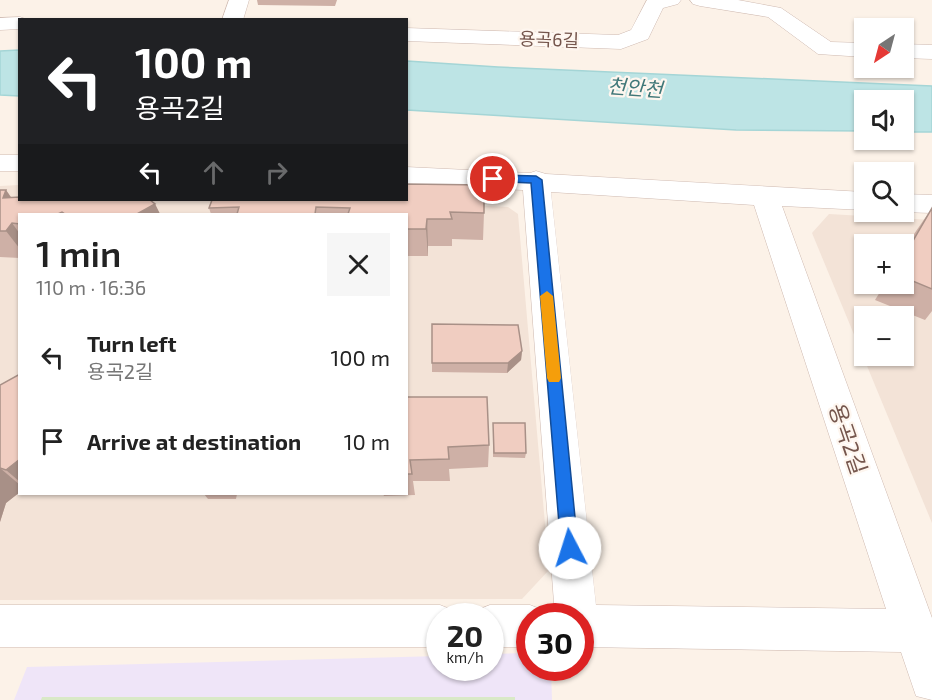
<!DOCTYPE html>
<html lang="en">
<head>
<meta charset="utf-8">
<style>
  :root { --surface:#fff; --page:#f6f6f6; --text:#222; --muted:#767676 }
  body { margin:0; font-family:"Exo 2","Noto Sans KR",sans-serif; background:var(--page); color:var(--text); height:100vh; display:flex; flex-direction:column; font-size:22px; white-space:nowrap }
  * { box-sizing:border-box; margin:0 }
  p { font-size:20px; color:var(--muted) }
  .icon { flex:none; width:33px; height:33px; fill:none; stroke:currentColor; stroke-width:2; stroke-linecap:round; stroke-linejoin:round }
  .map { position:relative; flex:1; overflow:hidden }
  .side { position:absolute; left:18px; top:213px; width:390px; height:282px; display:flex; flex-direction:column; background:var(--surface); border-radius:0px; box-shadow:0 2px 4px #0004 }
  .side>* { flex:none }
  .banner { position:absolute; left:18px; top:18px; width:390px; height:183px; border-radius:0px; box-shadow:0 2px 4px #0004; background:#202124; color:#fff; overflow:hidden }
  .needle { width:39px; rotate:216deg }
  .buttons { position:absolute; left:854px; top:18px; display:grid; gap:12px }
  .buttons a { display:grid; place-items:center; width:60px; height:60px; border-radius:0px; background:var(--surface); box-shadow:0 2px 4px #0004; font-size:30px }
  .speed { position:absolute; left:426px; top:603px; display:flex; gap:12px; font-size:30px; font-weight:700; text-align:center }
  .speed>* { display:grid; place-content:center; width:78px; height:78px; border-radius:50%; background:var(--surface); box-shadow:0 2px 4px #0004; line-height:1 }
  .speed small { font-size:15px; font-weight:400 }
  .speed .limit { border:9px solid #d22; background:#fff; color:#111 }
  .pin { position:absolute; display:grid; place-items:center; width:51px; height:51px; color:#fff; margin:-26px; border:3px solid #fff; border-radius:50%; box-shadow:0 2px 6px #0007 }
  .me { position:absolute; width:66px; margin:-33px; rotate:355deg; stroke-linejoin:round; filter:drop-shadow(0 0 4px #0008) }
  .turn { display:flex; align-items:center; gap:21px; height:126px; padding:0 18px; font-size:27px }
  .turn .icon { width:78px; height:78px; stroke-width:2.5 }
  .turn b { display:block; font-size:42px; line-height:51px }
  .lanes { display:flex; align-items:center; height:57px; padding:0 18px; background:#0003; justify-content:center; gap:30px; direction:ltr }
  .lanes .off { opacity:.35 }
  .round { display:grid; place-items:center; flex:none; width:63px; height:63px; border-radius:0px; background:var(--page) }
  .headline { display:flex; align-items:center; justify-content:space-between; height:102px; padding:0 18px }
  h1 { font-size:36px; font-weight:600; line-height:45px }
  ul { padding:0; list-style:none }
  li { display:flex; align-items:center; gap:18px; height:84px; padding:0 18px }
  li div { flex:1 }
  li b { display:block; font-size:22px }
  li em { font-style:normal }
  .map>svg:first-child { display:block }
</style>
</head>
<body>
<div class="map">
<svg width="932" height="700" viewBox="0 0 932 700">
  <rect width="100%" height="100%" fill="#fcf2e8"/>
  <!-- residential -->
  <g fill="#f3e3d7" fill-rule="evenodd">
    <path d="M19 185 20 200H373L508 207 518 214 549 570 522 599 0 600V186ZM20 214H406V494H20Z"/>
    <path d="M829 214 932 220V523L812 233ZM864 244H903V284H864ZM864 316H903V356H864Z"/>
  </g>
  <!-- education -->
  <polygon fill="#efe5f8" points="529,653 530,668 551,668 552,700 14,700 27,667 439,656 440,668 490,668 491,654"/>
  <!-- green -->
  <polygon fill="#d9e9c7" points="42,697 515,697 515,700 41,700"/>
  <!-- water -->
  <g fill="#bde4e5" stroke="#a4d5d6" stroke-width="1.5">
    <polygon points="19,50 19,96 0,95 0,51"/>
    <polygon points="407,61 498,67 932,86 932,132 903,132 903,100 864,100 864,131 736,130 407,110"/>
  </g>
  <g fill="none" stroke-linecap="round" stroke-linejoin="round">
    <defs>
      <g id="minor">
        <polygon points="229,0 249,0 243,20 222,20"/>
        <polygon points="647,0 681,0 678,4 663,8 648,39 621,49 406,41 406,28 618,35 631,30"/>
        <polygon points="690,0 738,0 781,8 831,42 864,43 864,57 818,54 768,17 700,6 693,4"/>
        <polygon points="20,17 28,20 20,20 20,29 0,30 0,18"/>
        <polygon points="903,44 932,45 932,59 903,58"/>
        <rect x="0" y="155" width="20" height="16"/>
        <path d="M406 167 530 173 536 171 546 174 864 192V210L782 206 932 618V700L916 696 901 652 580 647V616H555L523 190 406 185ZM551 192 754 205 886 609 596 605Z"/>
        <polygon points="903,194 932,195 932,213 900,212 903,212"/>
        <polygon points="0,605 440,605 455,611 458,616 440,616 440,647 0,647"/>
        <polygon points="490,605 530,605 545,611 548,616 530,616 530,647 490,647 490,616 472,616 475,611"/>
      </g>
    </defs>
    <!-- minor casing -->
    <use href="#minor" stroke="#cfbab1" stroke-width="1"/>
    <!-- minor -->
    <use href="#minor" fill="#fff" fill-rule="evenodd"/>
  </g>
  <!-- wall -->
  <g fill="#ceb0a6">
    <polygon points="257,0 337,0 335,6 258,5"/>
    <polygon points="0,190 6,190 11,197 155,204 160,214 20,214 20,258 0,257"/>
    <polygon points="212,200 484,213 483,240 452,239 452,246 428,246 428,256 406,256 406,214 211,214 209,208"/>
    <polygon points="932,208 932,311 925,320 875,300 885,284 903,284 903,252 914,234"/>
    <polygon points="522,351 521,360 507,373 432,372 432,363"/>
    <polygon points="20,374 20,492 6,503 0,522 0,385"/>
    <polygon points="406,397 489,445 488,467 449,469 450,481 413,481 415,495 384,496 383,494 406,494"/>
    <polygon points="493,428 526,453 525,458 493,457"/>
    <polygon points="204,494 237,494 236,499 208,499"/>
  </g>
  <!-- shaded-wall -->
  <g fill="#a89087">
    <polygon points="6,190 22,214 3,198"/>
    <polygon points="155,204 160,214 137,214"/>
    <polygon points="427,219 428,246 428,256 426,229"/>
    <polygon points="12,223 20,234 20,249 6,231"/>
    <polygon points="522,351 521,360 507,373 508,363"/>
    <polygon points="20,459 20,482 6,470"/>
    <polygon points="0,468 20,485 20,492 6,503 0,522"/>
  </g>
  <!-- building -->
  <g fill="#f0cdc1" stroke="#a89087" stroke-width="1.5">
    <polygon points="406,184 484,185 484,213 450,212 452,219 427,219 426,229 406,229 406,214 348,214 350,208 316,207 315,214 237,214 239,207 209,208 212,200 406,200"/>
    <polygon points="0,190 6,190 3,198 20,197 20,200 150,200 155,204 137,214 65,214 62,212 58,214 20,214 20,224 12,223 6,231 0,231"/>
    <polygon points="932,208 932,289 903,277 903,258"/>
    <polygon points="432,324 518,325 522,351 508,363 432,363"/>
    <polygon points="20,374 20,459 6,470 0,468 0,385"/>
    <polygon points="406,397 487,397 489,445 448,447 449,459 410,460 412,474 406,474"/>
    <polygon points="493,423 525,423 526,453 494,453"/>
  </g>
  <!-- route -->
  <polygon fill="#1a73e8" stroke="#114b97" stroke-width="1.5" points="493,175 536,176 542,180 578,548 576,553 570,556 564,553 561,548 531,183 489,181 487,179"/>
  <!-- slow -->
  <polygon fill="#f59e0b" points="547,291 553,296 561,378 559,382 549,382 547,378 540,296"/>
  <g text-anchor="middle" stroke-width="4.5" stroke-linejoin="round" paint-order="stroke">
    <!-- far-street labels -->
    <g font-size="18" fill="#75564d" stroke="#fef6ef">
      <text transform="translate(549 40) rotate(2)" y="6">용곡6길</text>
    </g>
    <!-- far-water labels -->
    <g font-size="20" font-style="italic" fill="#417879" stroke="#fef6ef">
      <text transform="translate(635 88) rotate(4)" y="7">천안천</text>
    </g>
    <!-- street labels -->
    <g font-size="22" fill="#75564d" stroke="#fef6ef">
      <text transform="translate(848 439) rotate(71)" y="8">용곡2길</text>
    </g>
  </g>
</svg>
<div class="buttons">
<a><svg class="needle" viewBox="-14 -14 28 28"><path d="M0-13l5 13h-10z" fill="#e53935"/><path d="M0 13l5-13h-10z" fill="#767676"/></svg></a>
<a><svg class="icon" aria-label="sound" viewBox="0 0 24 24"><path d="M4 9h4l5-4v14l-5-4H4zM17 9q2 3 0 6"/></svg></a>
<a><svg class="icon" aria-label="search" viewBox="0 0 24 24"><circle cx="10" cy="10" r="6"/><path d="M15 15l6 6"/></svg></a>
<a>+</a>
<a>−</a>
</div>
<div class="speed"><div>20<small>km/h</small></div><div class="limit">30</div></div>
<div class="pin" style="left:493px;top:179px;background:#d93025"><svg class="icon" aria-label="arrive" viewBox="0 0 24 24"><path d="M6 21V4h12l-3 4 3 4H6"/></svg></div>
<svg class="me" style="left:570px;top:548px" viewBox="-20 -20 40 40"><circle r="19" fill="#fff"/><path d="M0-13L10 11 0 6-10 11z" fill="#1a73e8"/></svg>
<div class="banner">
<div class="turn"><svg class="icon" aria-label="left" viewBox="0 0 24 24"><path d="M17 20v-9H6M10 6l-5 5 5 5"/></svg><div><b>100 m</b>용곡2길</div></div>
<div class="lanes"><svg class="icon" aria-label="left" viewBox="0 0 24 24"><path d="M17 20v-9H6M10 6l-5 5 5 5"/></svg><svg class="icon off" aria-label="ahead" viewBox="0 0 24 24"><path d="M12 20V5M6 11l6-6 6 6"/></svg><svg class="icon off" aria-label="right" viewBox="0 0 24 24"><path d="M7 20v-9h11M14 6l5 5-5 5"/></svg></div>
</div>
<section class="side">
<div class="headline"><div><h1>1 min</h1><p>110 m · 16:36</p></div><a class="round"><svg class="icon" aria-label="close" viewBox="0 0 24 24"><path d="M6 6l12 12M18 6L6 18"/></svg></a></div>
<ul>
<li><svg class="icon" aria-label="left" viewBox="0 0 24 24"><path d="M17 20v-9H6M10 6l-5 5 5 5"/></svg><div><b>Turn left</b><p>용곡2길</p></div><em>100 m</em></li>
<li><svg class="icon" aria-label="arrive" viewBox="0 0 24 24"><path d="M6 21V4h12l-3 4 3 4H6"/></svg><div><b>Arrive at destination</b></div><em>10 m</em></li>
</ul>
</section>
</div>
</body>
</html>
